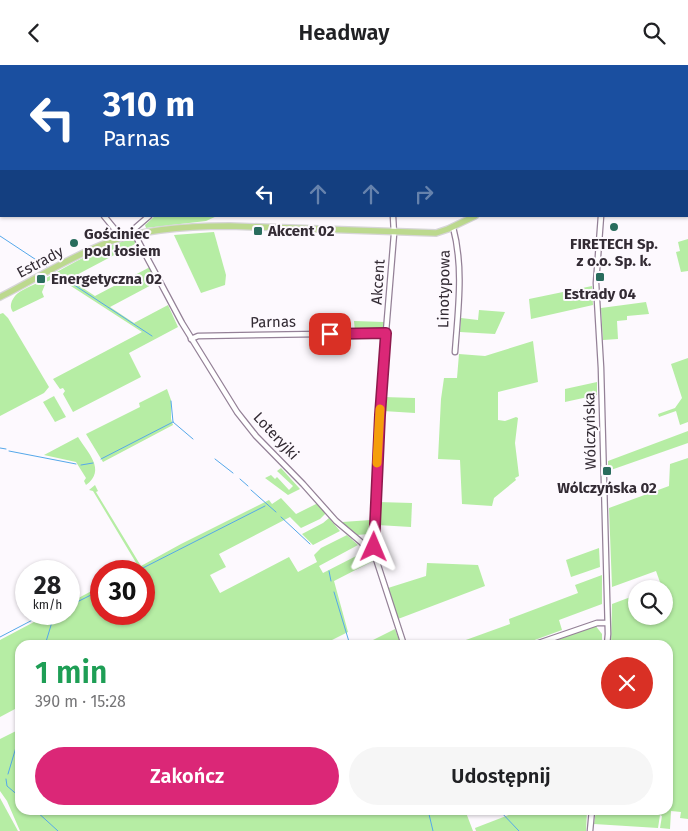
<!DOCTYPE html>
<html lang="pl">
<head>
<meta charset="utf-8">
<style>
  :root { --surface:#fff; --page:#f6f6f6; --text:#202124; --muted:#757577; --accent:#db2777 }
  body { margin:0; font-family:"Fira Sans",sans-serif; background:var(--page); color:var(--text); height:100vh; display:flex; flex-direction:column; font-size:19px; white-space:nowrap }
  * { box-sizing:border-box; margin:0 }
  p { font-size:16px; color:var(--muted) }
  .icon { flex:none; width:28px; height:28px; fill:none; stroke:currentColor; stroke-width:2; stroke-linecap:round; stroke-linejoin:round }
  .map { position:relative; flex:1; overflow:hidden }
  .sheet { position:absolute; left:15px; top:575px; width:658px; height:175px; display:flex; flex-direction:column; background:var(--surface); border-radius:15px; box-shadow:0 1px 4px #0004 }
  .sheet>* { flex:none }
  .hud { position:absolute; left:0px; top:0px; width:689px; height:152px; box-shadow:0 1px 4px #0004; background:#1a4fa0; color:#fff; overflow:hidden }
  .fabs { position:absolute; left:628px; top:515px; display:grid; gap:10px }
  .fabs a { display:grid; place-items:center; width:45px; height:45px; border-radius:50%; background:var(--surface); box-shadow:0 1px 4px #0004; font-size:25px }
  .speed { position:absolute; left:15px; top:495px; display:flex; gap:10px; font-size:25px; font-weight:700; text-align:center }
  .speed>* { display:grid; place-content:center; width:65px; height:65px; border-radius:50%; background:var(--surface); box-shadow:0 1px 4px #0004; line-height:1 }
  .speed small { font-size:12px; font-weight:400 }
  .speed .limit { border:8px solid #d22; background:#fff; color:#111 }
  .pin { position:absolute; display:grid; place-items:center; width:42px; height:42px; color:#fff; margin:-21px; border-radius:10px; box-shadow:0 2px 8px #0006 }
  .me { position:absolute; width:55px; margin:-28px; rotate:1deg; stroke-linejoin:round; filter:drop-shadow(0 0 4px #0008) }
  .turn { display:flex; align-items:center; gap:18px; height:105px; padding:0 20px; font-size:22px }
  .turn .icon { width:65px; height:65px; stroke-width:2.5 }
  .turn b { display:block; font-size:35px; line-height:42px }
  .lanes { display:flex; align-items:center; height:48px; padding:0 20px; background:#0003; justify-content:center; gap:25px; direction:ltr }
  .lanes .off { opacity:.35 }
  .round { display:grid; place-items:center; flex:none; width:52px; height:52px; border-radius:26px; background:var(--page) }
  .head { display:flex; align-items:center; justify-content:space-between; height:85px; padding:0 20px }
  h1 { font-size:30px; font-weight:600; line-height:38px; color:#1e9e55 }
  .primary-button { display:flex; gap:10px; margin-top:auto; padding:10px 20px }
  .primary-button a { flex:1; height:58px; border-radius:30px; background:var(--accent); color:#fff; font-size:20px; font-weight:600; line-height:58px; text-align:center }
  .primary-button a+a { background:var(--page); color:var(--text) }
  header { display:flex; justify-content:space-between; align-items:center; height:65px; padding:0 20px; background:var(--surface); font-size:22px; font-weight:600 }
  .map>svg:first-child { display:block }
</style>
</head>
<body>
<header><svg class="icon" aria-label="back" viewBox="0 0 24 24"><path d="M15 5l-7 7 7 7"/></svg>Headway<svg class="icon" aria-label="search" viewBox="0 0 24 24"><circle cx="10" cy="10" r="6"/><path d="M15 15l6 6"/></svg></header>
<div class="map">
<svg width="688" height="766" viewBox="0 0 688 766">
  <rect width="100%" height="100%" fill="#fdf9fe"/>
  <!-- green -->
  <g fill="#b6eda4">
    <polygon points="0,0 345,0 345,1 1,1 1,11"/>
    <polygon points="363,0 647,0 648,1 363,1"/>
    <polygon points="155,151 217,151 206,156 146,163 145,160"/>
    <polygon points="214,167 226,210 225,220 201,228 174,170"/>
    <path d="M134 174 137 178 69 214 95 231 150 202 157 217 110 242 134 258 168 240 178 262 129 288 141 312 73 347 63 329 65 326 63 323 60 324 53 314 142 267 57 212 46 217 42 227 44 232 13 247C9 242 11 236 15 231 20 225 32 221 39 217 69 201 100 180 134 174Z"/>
    <polygon points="688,174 688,206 681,207 676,187 680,186 678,177"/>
    <polygon points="592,221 593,240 531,254 529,234"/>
    <polygon points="646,237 649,249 627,251 627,255 617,256 618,274 603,275 601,243"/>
    <polygon points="479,245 505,247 495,269 460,267 461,253 478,255"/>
    <polygon points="3,248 8,253 49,322 44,328 0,351 0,249"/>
    <polygon points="354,256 384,257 383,265 355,267"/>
    <polygon points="533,276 538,317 498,327 498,355 505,356 516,352 518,353 515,378 519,411 515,413 516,415 494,433 492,441 462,439 460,395 438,394 441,334 444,313 457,313 459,289 485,291"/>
    <polygon points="688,293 688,357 680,360 676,346 659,352 658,349 675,343 682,333 671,299"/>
    <polygon points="597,317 597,330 565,337 565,324"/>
    <polygon points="167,324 171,335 171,354 173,360 103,397 86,369 140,342 139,338"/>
    <polygon points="54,331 66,352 55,357 43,337"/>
    <polygon points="384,332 415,333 415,348 383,346"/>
    <polygon points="688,366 688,378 608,406 608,396"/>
    <path d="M78 372C87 387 107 405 86 420L84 416 86 413 76 397 44 390Z"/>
    <polygon points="688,393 688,754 680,753 681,747 671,746 670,764 660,763 662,751 660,750 658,763 594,759 596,745 668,745 668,580 611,580 612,539 636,530 636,551 664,551 664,524 652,524 661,520 656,506 612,522 609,443 669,421 670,399"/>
    <polygon points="281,403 300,424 288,430 265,413 271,410 275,414 277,412 289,425 293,421 277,406"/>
    <polygon points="95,420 98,426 96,427 141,501 181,479 269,435 272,439 281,433 296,449 318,438 326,448 320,454 301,463 290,452 219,489 226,502 210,510 220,528 289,492 298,507 317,497 314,490 321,483 347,470 358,480 319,501 323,508 364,487 373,496 334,516 348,567 322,580 20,580 20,651 15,644 0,652 0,575 49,549 69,549 69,538 101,521 101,549 144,549 144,506 129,506 138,501 93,426 89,425"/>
    <polygon points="378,437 412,438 411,462 377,460"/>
    <polygon points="329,453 340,466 313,480 302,469 323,458"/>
    <polygon points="371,455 369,469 357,470 342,457"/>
    <polygon points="599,483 600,502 571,512 566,495"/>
    <polygon points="427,498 478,500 485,521 398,554 388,523 426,511"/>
    <polygon points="602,510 602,539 559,555 562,565 521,580 452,580 510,559 509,554 578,528 575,520"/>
    <polygon points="595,560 602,569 602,580 545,580"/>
    <polygon points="395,564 401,580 363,580"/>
    <polygon points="20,664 20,745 465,745 473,766 20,766 7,736 0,726 0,674"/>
    <polygon points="0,733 18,766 0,766"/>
    <polygon points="522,745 587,745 586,766 476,766 475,763"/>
  </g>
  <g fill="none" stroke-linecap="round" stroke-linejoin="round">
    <!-- stream -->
    <g stroke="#55a8ea" stroke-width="1">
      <polyline points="0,171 47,202"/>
      <polyline points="56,208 152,271"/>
      <polyline points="171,336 173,357 193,374"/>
      <polyline points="0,383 6,384"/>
      <polyline points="9,386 76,399"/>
      <polyline points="101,394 173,357"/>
      <polyline points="215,394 233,408"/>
      <polyline points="81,400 93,398"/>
      <polyline points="240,414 248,421"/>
      <polyline points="251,425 276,447"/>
      <polyline points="281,452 310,479"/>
      <polyline points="137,506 265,441"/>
      <polyline points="329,506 331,516"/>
      <polyline points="334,527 350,580"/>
      <polyline points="71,540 101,525"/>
      <polyline points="54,549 55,549"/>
      <polyline points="0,572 44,549"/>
      <polyline points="45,580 52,557"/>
      <polyline points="18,675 20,669"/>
      <polyline points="8,709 17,679"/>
      <polyline points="6,714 7,721 20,732"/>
      <polyline points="35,745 58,766"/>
      <polyline points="428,745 433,766"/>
      <polyline points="499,745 519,766"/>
    </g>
    <defs>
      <g id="minor">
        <polyline points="350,0 351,1"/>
        <polyline points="0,14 1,16"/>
        <polyline points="104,151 122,173"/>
        <polyline points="601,151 596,218 601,303 608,569 607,580"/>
        <path d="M453 162C464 203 458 245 455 287"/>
        <polyline points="135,170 182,258 237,347 256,371 303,419 336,456 361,477 376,494 404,580"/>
        <polyline points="131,171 134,164 149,151"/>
        <polyline points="191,274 198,271 386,268"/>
        <polyline points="376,493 374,469 379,352 394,169 393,151"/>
        <polyline points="533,580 597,558 607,558"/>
        <polyline points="590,766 592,745"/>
      </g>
      <g id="major">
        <polyline points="688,69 688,68"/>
        <path d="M0 232C36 214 71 191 109 177 143 164 194 161 230 161L436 168 448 164 475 151"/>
      </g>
    </defs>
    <!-- minor casing -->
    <use href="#minor" stroke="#948197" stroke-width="7"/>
    <!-- major casing -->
    <use href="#major" stroke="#d6d5d6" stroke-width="8"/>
    <!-- minor -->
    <use href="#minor" stroke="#fff" stroke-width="4.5"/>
    <!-- major -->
    <use href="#major" stroke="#bcd98e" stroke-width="5.5"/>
  </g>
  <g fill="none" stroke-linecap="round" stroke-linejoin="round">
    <defs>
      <polyline id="route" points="330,269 386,268 380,350 374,482"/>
    </defs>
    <!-- route casing -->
    <use href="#route" stroke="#8e194d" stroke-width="12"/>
    <!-- route -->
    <use href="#route" stroke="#db2777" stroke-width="9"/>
    <!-- slow -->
    <polyline stroke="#f59e0b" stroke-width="9" points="377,398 380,344"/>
  </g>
  <!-- markers -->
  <g fill="#296c5d" stroke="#fdf9fe" stroke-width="2">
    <circle cx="614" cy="162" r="5"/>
    <rect x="253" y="161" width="10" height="10" rx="2.5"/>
    <circle cx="74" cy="178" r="5"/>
    <rect x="595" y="207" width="10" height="10" rx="2.5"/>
    <rect x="36" y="209" width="10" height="10" rx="2.5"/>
    <rect x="602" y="401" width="10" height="10" rx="2.5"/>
  </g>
  <g text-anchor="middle" stroke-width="4" stroke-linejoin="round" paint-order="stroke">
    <!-- poi labels -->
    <g font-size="15" font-weight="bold" fill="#332b34" stroke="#fdf9fe" text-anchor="start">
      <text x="268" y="171">Akcent 02</text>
      <text x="84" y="174">Gościniec<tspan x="84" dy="17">pod łosiem</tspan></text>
      <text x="614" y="184" text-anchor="middle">FIRETECH Sp.<tspan x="614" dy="17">z o.o. Sp. k.</tspan></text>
      <text x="51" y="219">Energetyczna 02</text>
      <text x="600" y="234" text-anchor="middle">Estrady 04</text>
      <text x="607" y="428" text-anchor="middle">Wólczyńska 02</text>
    </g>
    <!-- street labels -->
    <g font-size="15" fill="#332b34" stroke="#fdf9fe">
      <text transform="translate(40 197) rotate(-28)" y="5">Estrady</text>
      <text transform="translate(378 217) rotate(-86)" y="5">Akcent</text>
      <text transform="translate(444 224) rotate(-89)" y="5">Linotypowa</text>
      <text transform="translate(273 257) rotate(-1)" y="5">Parnas</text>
      <text transform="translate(590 366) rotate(-91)" y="5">Wólczyńska</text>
      <text transform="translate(276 371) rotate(47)" y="5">Loteryjki</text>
    </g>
  </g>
</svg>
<div class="fabs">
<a><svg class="icon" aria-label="search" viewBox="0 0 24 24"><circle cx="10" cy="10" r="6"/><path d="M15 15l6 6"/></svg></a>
</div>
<div class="speed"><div>28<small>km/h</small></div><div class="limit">30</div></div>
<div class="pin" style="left:330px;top:269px;background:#d93025"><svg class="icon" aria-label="arrive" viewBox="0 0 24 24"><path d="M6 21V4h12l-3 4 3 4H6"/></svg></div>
<svg class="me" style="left:374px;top:482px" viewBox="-20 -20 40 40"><path d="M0-17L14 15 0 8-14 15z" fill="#db2777" stroke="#fff" stroke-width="4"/></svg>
<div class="hud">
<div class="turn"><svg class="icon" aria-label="left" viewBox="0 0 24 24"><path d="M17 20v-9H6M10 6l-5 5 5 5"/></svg><div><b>310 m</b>Parnas</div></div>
<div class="lanes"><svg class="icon" aria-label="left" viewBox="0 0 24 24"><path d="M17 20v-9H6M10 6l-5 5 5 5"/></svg><svg class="icon off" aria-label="ahead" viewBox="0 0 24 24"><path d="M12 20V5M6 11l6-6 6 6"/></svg><svg class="icon off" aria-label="ahead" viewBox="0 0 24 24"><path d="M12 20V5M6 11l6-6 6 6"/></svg><svg class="icon off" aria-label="right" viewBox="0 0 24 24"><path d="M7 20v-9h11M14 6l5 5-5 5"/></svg></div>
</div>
<section class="sheet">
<div class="head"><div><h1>1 min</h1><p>390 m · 15:28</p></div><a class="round" style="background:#d93025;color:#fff"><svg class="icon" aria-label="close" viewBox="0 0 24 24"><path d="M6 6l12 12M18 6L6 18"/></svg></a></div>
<div class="primary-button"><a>Zakończ</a><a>Udostępnij</a></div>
</section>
</div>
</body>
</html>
